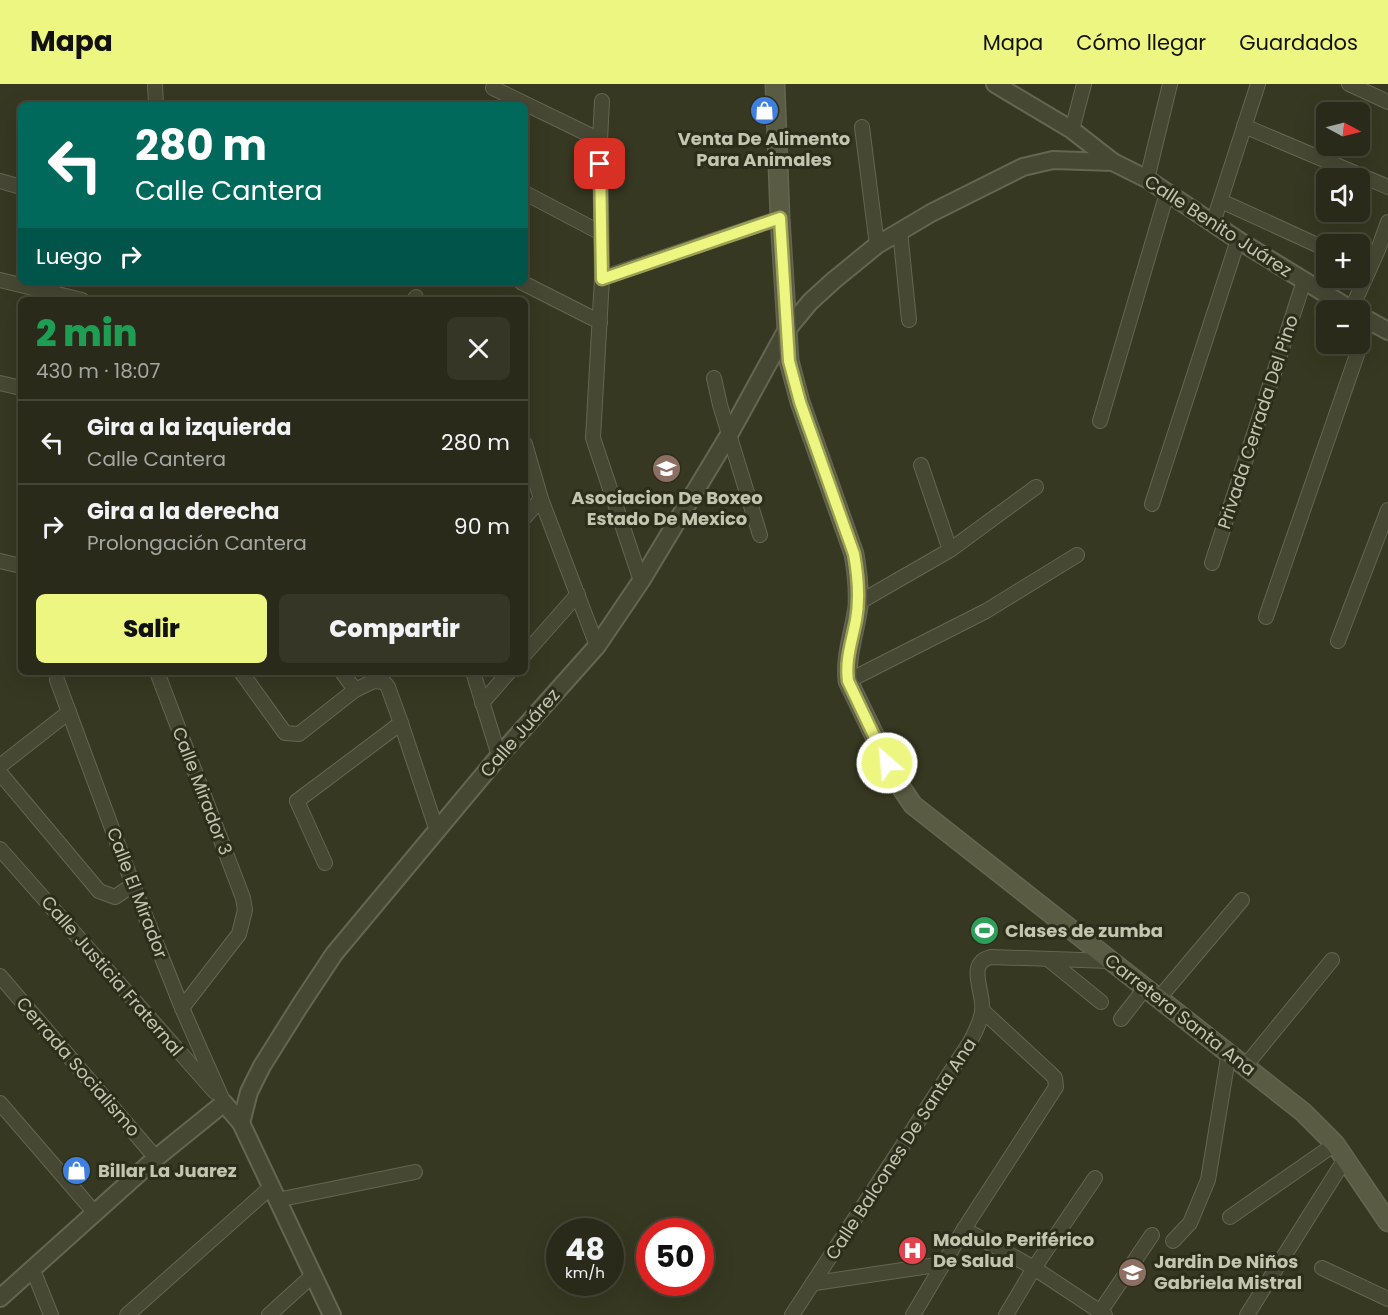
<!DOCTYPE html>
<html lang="es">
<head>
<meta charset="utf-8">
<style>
  :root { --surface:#292a19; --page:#353626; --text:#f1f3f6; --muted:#a5a7a2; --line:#454638; --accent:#eef682 }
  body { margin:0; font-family:Poppins,sans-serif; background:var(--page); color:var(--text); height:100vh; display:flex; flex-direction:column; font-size:22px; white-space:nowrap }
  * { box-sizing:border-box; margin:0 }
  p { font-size:20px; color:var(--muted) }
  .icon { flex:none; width:33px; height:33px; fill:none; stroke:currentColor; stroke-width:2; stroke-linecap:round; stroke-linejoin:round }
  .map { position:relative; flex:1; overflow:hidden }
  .drawer { position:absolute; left:18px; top:213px; width:510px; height:378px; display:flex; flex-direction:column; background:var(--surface); border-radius:9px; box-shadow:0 6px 24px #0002,0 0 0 2px var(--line) }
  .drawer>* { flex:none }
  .top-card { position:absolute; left:18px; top:18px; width:510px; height:183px; border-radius:9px; box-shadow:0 6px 24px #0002,0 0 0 2px var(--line); background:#00695c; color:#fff; overflow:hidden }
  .needle { width:39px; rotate:97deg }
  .fabs { position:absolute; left:1316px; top:18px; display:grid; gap:12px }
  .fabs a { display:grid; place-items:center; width:54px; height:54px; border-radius:9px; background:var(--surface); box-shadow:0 6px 24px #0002,0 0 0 2px var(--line); font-size:30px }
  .speed { position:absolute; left:546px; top:1134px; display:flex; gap:12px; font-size:30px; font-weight:700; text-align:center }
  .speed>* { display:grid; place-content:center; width:78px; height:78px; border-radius:50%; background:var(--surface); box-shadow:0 6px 24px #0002,0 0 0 2px var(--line); line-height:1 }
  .speed small { font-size:15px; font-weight:400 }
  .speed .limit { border:9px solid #d22; background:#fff; color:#111 }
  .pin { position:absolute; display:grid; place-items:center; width:51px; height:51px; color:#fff; margin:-26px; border-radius:12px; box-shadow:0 3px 9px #0006 }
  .me { position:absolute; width:66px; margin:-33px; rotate:333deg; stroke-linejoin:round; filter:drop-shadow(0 0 4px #0008) }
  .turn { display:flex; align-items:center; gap:21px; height:126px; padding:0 18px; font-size:27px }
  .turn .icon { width:78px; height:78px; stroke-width:2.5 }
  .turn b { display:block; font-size:42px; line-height:51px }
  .then { display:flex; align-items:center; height:57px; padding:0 18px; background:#0003; gap:12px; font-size:22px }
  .round { display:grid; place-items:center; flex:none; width:63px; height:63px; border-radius:9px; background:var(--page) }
  .head { display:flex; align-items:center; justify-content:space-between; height:102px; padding:0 18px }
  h1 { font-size:36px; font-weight:800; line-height:45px; color:#1e9e55 }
  .cta { display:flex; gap:12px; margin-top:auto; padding:12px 18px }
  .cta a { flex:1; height:69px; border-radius:9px; background:var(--accent); color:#111; font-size:24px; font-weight:800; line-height:69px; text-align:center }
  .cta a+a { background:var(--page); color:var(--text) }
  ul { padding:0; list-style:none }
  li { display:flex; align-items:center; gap:18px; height:84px; padding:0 18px; border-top:2px solid var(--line) }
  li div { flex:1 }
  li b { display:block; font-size:22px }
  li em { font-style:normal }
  header { display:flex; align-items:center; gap:36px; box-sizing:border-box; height:84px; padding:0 30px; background:var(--accent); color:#111 }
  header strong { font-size:28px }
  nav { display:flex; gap:33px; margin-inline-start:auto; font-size:21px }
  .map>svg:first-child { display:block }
</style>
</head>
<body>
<header>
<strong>Mapa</strong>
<nav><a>Mapa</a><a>Cómo llegar</a><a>Guardados</a></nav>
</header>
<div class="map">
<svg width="1388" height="1231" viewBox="0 0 1388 1231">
  <rect width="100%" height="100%" fill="#373821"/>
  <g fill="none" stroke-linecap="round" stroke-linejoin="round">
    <defs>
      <g id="minor">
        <polyline points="155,0 156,21"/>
        <polyline points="1349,0 1388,18"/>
        <polyline points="493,4 600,56"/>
        <polyline points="602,17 600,56 602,194 593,354 641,497"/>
        <polyline points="1244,42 1388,103"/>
        <polyline points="862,43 877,161"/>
        <polyline points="1072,46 1084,0"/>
        <polyline points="1147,95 1170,0"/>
        <polyline points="0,97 21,103"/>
        <polyline points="525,109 601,149"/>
        <polyline points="1221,117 1326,165"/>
        <polyline points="1213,139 1258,0"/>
        <polyline points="900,147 909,236"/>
        <polyline points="602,194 780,134"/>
        <polyline points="0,196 82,216"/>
        <polyline points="521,198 600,238"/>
        <polyline points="414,216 416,213"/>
        <polyline points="1351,226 1378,166 1388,138"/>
        <polyline points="714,294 720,321 760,451"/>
        <polyline points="0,299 21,304"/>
        <polyline points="1100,337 1167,109"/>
        <polyline points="525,360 541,415 597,562"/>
        <polyline points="921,381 950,466"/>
        <polyline points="1152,420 1238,156"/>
        <polyline points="525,433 541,415"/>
        <polyline points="0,477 21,482"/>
        <polyline points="1212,479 1304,197"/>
        <polyline points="858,519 950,466 1036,403"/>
        <polyline points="1266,533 1369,236"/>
        <polyline points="1338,557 1388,426"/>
        <polyline points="525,570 578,510"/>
        <polyline points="157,588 243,814 245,826 239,850 182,924"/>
        <polyline points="241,588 285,649 299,650 355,606 374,597 384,598 388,603 401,639 437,747"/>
        <polyline points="342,588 355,606"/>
        <polyline points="473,588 499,672"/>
        <polyline points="57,596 133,801 182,924 224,1019"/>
        <polyline points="848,597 986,527 1077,471"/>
        <polyline points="482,619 509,588"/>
        <polyline points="0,682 69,628"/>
        <polyline points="0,689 99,807 115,813 133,801"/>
        <polyline points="0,765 215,1008"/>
        <polyline points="325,779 297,717 401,639"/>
        <polyline points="1048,875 1101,918"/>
        <polyline points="0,892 156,1074"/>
        <polyline points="1160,913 1242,816"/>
        <polyline points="1121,935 1146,903"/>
        <polyline points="1246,981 1332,876"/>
        <polyline points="0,1019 94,1128"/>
        <polyline points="277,1116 415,1088"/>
        <polyline points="1230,1133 1335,1060"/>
        <polyline points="964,1145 1034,1184 1105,1231"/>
        <polyline points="1173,1157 1190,1139 1208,1096 1229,968"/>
        <polyline points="1322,1184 1388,1215"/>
        <polyline points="33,1186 51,1231"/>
        <polyline points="815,1199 943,1180"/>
        <polyline points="127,1231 271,1103"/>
        <polyline points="269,1231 313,1191"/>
        <path d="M792 1231 970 958C975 948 981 938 982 927 985 909 965 879 991 873L1110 877"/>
        <polyline points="913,1231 964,1145 1056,1003 1055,994 1049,988 983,927"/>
        <polyline points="1006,1231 1034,1184 1095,1094"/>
        <polyline points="1098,1231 1152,1151"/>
        <polyline points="1247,1231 1345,1075"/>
      </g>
      <g id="tertiary">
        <polyline points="995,0 1072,46 1113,78 1147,95 1238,156 1352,226"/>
        <polyline points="1359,231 1388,247"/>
        <polyline points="241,1039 249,1008 262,982 299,923 334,870 499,672 597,562 641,497 729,351 786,247 810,218 833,197 877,161 931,129 1023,83 1053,76 1113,78"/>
        <polyline points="0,1214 156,1074 224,1019 241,1039 332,1231"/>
      </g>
      <path id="secondary" d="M775 0 780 134 789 277 800 318 854 470C857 487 859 505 858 522 855 547 845 572 848 597L896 696 913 721 1303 1028 1335 1060 1388 1138"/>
    </defs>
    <!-- minor casing -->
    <use href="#minor" stroke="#656652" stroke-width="16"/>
    <!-- tertiary casing -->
    <use href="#tertiary" stroke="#656652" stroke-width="20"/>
    <!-- secondary casing -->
    <use href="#secondary" stroke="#656652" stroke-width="21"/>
    <!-- minor -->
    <use href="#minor" stroke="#474834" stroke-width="14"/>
    <!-- tertiary -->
    <use href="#tertiary" stroke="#474834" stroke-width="16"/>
    <!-- secondary -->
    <use href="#secondary" stroke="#595b42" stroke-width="18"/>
  </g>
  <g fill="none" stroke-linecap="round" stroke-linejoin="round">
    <defs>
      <path id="route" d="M600 80 602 195 780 134 789 277 800 318 854 470C858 492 860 514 856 536 852 557 845 576 848 597L887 679"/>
    </defs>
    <!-- route casing -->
    <use href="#route" stroke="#9ba054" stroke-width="15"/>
    <!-- route -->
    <use href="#route" stroke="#eef682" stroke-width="10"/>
  </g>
  <!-- icons -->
  <defs>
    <symbol id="shop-disc" viewBox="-11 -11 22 22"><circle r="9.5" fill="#3f7fe0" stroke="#2c2d1a"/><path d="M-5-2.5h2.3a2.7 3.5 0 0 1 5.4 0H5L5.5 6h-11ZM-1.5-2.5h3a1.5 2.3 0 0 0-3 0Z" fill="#fff"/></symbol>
    <symbol id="school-disc" viewBox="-11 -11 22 22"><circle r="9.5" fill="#8d6e63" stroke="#2c2d1a"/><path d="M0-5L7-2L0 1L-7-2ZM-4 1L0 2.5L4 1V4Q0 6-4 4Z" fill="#fff"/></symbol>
    <symbol id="stadium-disc" viewBox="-11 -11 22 22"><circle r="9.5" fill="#2e9e5b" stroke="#2c2d1a"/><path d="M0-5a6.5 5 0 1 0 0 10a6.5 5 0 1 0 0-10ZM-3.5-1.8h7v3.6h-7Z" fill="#fff"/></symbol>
    <symbol id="hospital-disc" viewBox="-11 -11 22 22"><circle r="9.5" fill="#e0444e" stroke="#2c2d1a"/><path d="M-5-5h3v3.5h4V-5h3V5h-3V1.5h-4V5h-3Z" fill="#fff"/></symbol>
  </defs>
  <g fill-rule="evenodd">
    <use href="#shop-disc" x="748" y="10" width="33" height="33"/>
    <use href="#school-disc" x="650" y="368" width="33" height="33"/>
    <use href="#stadium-disc" x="968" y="830" width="33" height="33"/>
    <use href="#shop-disc" x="60" y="1070" width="33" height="33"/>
    <use href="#hospital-disc" x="896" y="1150" width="33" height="33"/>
    <use href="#school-disc" x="1116" y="1172" width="33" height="33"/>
  </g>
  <g text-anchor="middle" stroke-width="6" stroke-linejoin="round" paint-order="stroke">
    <!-- poi labels -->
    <g font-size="18" font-weight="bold" fill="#c3c5af" stroke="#2c2d1a" text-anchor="start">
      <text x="764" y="61" text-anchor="middle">Venta De Alimento<tspan x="764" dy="21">Para Animales</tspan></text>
      <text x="667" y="420" text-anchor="middle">Asociacion De Boxeo<tspan x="667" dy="21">Estado De Mexico</tspan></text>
      <text x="1005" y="853">Clases de zumba</text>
      <text x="98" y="1093">Billar La Juarez</text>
      <text x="933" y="1162">Modulo Periférico<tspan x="933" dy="21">De Salud</tspan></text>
      <text x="1154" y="1184">Jardin De Niños<tspan x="1154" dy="21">Gabriela Mistral</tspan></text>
    </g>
    <!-- street labels -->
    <g font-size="18" fill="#c3c5af" stroke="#2c2d1a">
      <text transform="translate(1218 142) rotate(33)" y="6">Calle Benito Juárez</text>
      <text transform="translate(1258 338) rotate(-72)" y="6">Privada Cerrada Del Pino</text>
      <text transform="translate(520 649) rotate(-49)" y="6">Calle Juárez</text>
      <text transform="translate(202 707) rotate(69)" y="6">Calle Mirador 3</text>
      <text transform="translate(137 809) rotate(69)" y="6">Calle El Mirador</text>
      <text transform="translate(112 892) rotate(49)" y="6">Calle Justicia Fraternal</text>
      <text transform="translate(1180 931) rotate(38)" y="6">Carretera Santa Ana</text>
      <text transform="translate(78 983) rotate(49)" y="6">Cerrada Socialismo</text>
      <text transform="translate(901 1065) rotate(-57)" y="6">Calle Balcones De Santa Ana</text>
    </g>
  </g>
</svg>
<div class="fabs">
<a><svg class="needle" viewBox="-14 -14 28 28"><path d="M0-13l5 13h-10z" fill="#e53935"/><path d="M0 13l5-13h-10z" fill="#a5a7a2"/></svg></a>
<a><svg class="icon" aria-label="sound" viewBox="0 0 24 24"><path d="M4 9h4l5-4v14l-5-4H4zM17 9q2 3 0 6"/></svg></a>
<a>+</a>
<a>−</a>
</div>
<div class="speed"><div>48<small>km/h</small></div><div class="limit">50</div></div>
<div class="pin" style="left:600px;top:80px;background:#d93025"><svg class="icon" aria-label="arrive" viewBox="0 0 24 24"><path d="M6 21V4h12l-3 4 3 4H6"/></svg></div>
<svg class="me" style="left:887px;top:679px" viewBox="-20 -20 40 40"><circle r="17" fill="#eef682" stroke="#fff" stroke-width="3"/><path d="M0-11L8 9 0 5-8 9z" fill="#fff"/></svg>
<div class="top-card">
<div class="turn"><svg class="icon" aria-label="left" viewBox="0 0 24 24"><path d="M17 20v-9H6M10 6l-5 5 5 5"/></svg><div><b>280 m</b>Calle Cantera</div></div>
<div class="then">Luego<svg class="icon" aria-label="right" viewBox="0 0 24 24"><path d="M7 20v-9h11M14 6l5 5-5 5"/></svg></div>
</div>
<section class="drawer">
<div class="head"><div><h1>2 min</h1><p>430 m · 18:07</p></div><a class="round"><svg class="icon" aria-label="close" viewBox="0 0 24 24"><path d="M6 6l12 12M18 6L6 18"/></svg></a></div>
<ul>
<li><svg class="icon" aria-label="left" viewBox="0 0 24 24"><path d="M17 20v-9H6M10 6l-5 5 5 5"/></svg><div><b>Gira a la izquierda</b><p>Calle Cantera</p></div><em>280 m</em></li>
<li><svg class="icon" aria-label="right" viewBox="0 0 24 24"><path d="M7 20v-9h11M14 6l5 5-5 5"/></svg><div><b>Gira a la derecha</b><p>Prolongación Cantera</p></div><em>90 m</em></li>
</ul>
<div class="cta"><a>Salir</a><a>Compartir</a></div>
</section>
</div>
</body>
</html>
